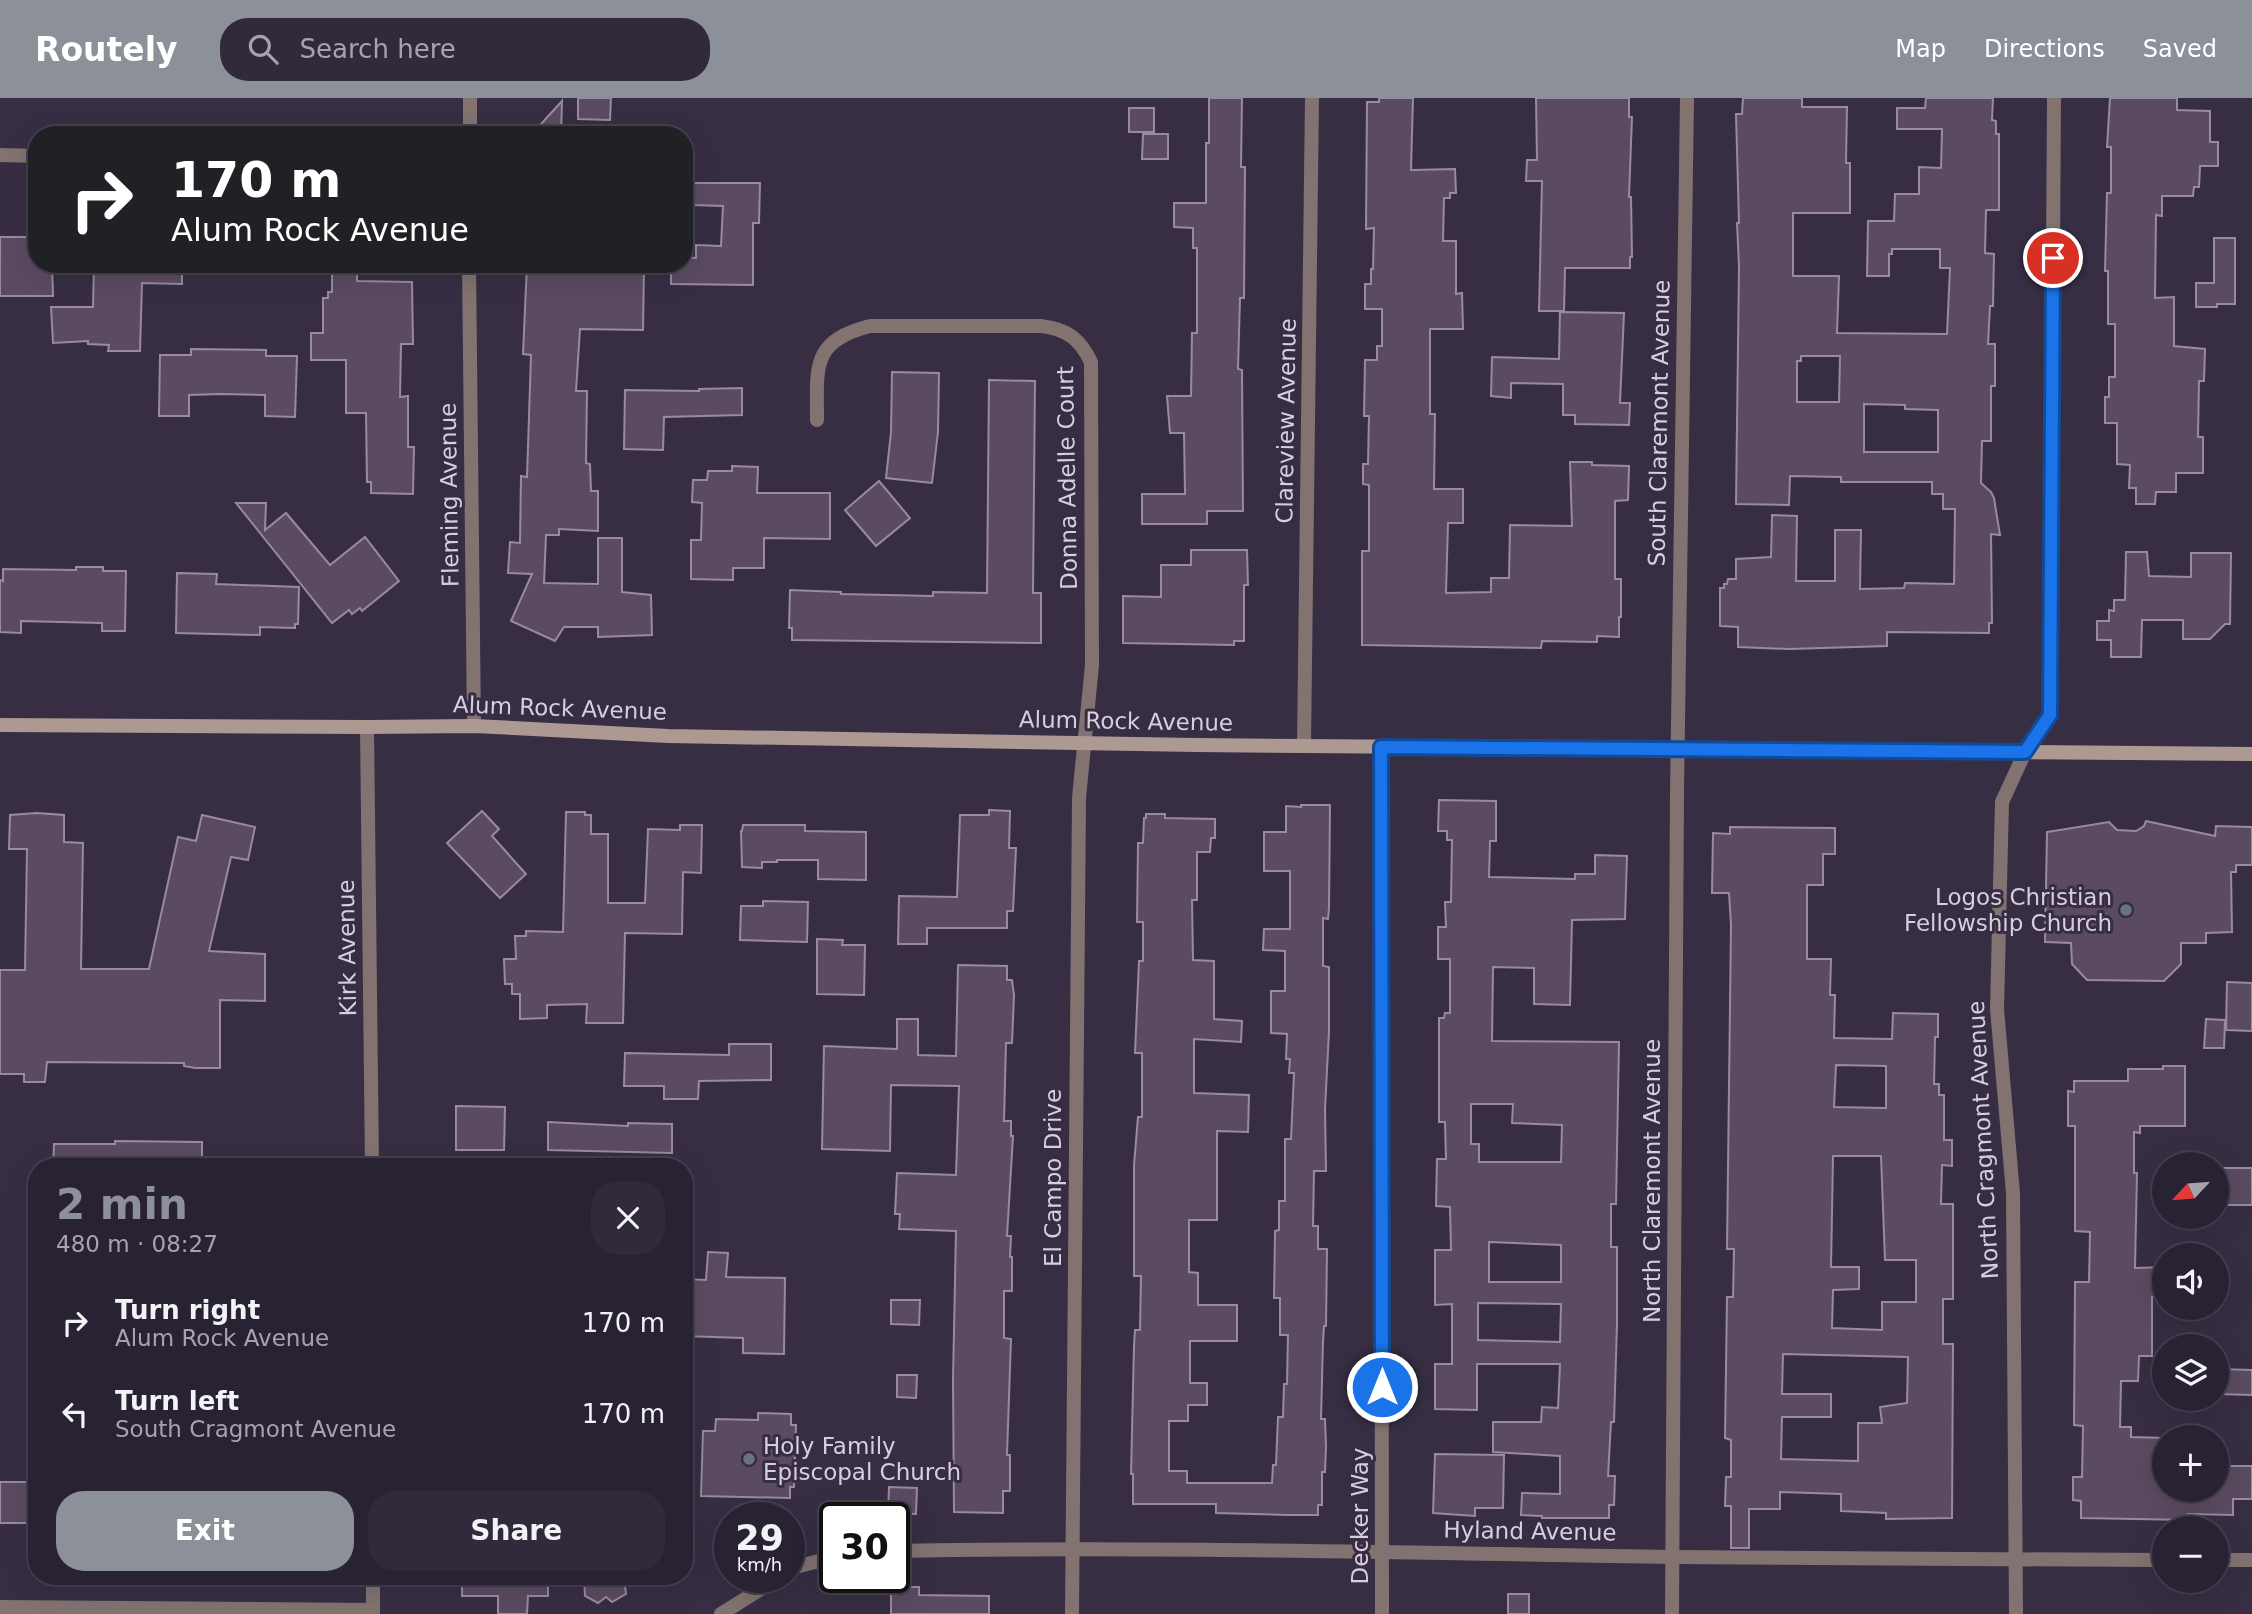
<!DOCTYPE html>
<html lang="en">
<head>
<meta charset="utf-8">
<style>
  :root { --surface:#292233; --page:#312a3b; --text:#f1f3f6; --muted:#a5a4ac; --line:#453f4e; --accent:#8c9099 }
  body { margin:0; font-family:"DejaVu Sans",sans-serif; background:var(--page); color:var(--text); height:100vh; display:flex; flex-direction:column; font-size:26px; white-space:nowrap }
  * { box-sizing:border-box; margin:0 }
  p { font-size:23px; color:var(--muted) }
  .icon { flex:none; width:38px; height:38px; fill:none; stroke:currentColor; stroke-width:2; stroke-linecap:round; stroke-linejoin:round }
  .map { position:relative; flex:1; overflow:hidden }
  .details { position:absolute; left:28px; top:1060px; width:665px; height:427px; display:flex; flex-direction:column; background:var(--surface); border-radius:28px; box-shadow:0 7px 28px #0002,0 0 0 2px var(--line) }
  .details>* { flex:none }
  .top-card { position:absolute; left:28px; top:28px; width:665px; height:147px; border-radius:28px; box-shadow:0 7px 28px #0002,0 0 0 2px var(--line); background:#202124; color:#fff; overflow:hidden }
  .needle { width:46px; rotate:244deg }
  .controls { position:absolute; left:2152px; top:1054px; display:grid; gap:14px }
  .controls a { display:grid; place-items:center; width:77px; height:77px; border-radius:50%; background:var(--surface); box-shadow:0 7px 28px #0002,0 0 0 2px var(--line); font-size:35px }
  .speed { position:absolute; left:714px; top:1404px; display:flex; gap:14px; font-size:35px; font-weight:700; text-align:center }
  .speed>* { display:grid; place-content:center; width:91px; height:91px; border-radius:50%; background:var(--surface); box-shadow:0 7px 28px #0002,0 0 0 2px var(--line); line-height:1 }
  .speed small { font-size:18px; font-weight:400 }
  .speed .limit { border:4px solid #111; border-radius:10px; background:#fff; color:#111 }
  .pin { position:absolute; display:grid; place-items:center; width:60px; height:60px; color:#fff; margin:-30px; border:4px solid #fff; border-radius:50%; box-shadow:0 2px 7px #0007 }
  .me { position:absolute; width:77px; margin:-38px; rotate:0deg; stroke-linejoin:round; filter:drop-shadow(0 0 5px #0008) }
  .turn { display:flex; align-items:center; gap:24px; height:147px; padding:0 28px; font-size:32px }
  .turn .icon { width:91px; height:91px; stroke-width:2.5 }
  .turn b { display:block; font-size:49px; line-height:60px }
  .round { display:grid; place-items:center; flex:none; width:74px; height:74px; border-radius:28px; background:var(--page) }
  .headline { display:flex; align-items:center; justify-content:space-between; height:119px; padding:0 28px }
  h1 { font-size:42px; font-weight:700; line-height:52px; color:var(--accent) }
  .button { display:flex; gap:14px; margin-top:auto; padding:14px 28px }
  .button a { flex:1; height:80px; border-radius:28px; background:var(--accent); color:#fff; font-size:28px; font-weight:700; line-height:80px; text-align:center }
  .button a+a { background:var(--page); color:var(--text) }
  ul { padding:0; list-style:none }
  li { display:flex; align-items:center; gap:21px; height:91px; padding:0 28px }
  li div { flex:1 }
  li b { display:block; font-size:26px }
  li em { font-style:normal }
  header { display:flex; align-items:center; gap:42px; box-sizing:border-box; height:98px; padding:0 35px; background:var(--accent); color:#fff }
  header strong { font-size:33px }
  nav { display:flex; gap:38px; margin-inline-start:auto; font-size:24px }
  .search { width:490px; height:63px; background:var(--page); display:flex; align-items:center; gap:18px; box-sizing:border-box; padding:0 24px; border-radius:28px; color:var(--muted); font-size:26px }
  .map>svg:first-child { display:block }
</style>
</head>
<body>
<header>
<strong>Routely</strong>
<div class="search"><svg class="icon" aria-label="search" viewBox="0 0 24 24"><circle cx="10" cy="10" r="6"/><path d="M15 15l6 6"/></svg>Search here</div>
<nav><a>Map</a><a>Directions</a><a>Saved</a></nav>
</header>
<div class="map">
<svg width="2252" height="1516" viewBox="0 0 2252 1516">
  <rect width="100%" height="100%" fill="#372e44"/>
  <!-- building -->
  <g fill="#5b4b62" stroke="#9a89a2" stroke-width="2" fill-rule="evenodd">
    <polygon points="578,0 611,0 610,22 578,21"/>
    <polygon points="1209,0 1242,0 1241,69 1245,69 1244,200 1240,200 1238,271 1242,272 1243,413 1207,413 1207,426 1142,426 1142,396 1185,396 1184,335 1170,335 1167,298 1191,298 1192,235 1197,235 1197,150 1193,150 1193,130 1174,129 1174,105 1206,105 1206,45 1209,45"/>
    <polygon points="1379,0 1413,0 1411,72 1455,71 1456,95 1450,95 1450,100 1444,100 1443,143 1456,143 1456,196 1462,195 1463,231 1430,231 1430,316 1435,316 1434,391 1463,391 1463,425 1448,425 1446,495 1491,494 1491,480 1509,480 1510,427 1572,428 1570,364 1592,364 1592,367 1629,368 1628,402 1615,403 1615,481 1621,481 1621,519 1619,519 1619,539 1597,538 1597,544 1542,543 1541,550 1362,547 1362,453 1369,453 1369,387 1363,386 1363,366 1368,366 1369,318 1364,318 1365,262 1377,262 1377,248 1382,248 1382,211 1365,211 1365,186 1371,186 1371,171 1373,171 1374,130 1366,131 1367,4 1379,4"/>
    <polygon points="1536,0 1629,0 1629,19 1632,19 1629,99 1631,99 1632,159 1630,159 1630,170 1565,170 1564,213 1539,213 1542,83 1526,83 1527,62 1537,62"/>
    <path d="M1743 0H1802V9H1847L1846 65H1850V115H1793V178H1839L1837 235 1947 236 1950 170H1940V151H1892V156H1889V178H1867L1868 123H1894L1895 96H1919V69L1941 70 1942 31H1897V10H1925L1926 0H1993L1992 22 1996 23V36H1999V112H1986L1985 155 1994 156 1993 208H1990L1988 246H1995V288H1991V343H1982L1981 385 1991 394 1994 400 2000 437 1991 436 1992 525H1989V535L1887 534V548L1789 551 1738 549V529L1720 528V490H1724V486H1727L1728 481H1736V461L1771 459 1772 417 1797 418 1796 483H1835V432H1861L1860 491 1904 490 1905 485 1954 486 1955 411H1943V396H1932V384H1841V379L1790 378 1789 407 1736 406 1739 168 1737 125H1739L1736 16H1742ZM1801 258H1840L1839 304H1797V263H1801ZM1864 306 1905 307V311L1938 312V354H1864Z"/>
    <polygon points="2110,0 2177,0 2177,12 2210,13 2210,44 2218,44 2218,68 2200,68 2199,89 2194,89 2193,98 2162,98 2162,118 2156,117 2155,200 2174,199 2174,248 2205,251 2204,283 2199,283 2198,339 2203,339 2203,375 2176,375 2176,394 2156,394 2155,406 2136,406 2136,390 2129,390 2130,367 2117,366 2117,325 2105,325 2105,299 2109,299 2109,279 2115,279 2115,226 2108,226 2108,173 2105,173 2107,95 2111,95 2111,49 2107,49"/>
    <polygon points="562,3 561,37 531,37"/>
    <rect x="1129" y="10" width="25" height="24"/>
    <polygon points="1143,36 1168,36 1168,61 1142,61"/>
    <polygon points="693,85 760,85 759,125 753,125 753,187 671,186 671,166 684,166 684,159 696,160 696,147 721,148 723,108 693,107"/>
    <polygon points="0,139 37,139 37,166 52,166 53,198 0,198"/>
    <polygon points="2214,140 2235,140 2235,206 2217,206 2217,209 2196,209 2196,185 2214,185"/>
    <polygon points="94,166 182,166 182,186 142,185 140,253 108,253 109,247 88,246 88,243 53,245 51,209 93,209"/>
    <polygon points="527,166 644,169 643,232 580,231 576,293 587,293 586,365 590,366 591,393 598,393 598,433 559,431 559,437 546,437 544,485 598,486 598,440 622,440 622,494 651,497 652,537 598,539 598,529 564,529 555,543 511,523 532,476 508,475 510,444 520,445 521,378 527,379 531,257 523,256"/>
    <polygon points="332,167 357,168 357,183 412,184 413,246 401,246 400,299 408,298 408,349 414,349 413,396 371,395 371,384 367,384 366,315 346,315 346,262 311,262 311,235 323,235 323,200 328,200 328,194 332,194"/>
    <polygon points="1560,214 1624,215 1620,305 1630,305 1629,327 1575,326 1575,317 1563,317 1563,286 1511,285 1511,300 1491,298 1492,259 1559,261"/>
    <polygon points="191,251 266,252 266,258 297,258 295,319 265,318 265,297 221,296 189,297 189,318 159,318 160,257 191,257"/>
    <polygon points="892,274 939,275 938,334 932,385 886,380 891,334"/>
    <polygon points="989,282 1035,283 1033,495 1041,495 1041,545 792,542 792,530 789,530 790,492 841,494 841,496 933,498 933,494 987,495"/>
    <polygon points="742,290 742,317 664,319 663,352 624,351 625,292 699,293 699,291"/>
    <polygon points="732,368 758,369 757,395 830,395 830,441 764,440 764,470 733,470 733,482 691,481 691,442 701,442 702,405 692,404 693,382 707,382 708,373 732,373"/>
    <polygon points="879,383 910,420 876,448 845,412"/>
    <polygon points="236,405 266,405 265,432 286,415 330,467 365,439 399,483 362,513 360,510 352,516 349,512 332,525"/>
    <polygon points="1191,452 1247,452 1248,487 1244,487 1244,543 1234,543 1234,547 1123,545 1123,498 1161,499 1161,467 1191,467"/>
    <polygon points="2126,454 2147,454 2149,478 2191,479 2191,455 2231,455 2230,526 2225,526 2210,541 2183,541 2183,522 2142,522 2141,559 2111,559 2111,542 2097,542 2097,523 2109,523 2109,512 2114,513 2114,502 2125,502"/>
    <polygon points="76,469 103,469 103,473 126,473 125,533 102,533 102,525 21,523 21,535 0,534 0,482 3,483 3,471 76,472"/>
    <polygon points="177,475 217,476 216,486 299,489 298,526 295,526 295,530 260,529 260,537 176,535"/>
    <path d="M1439 702 1496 703V743H1490L1489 779 1575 781V776H1595V757L1627 758 1625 821 1572 822 1570 907 1534 906V870L1493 869 1492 943 1619 944 1616 1106H1611V1149H1617V1226L1614 1324H1611L1608 1378H1615L1614 1407H1609V1420H1542V1418L1521 1417 1522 1395 1560 1396V1358L1493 1354V1324H1541L1542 1309 1558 1310 1560 1266H1477V1312L1435 1311V1266H1452V1206L1435 1207V1152H1451L1450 1109 1436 1108 1437 1061H1446L1445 1024H1439V920H1444L1445 915H1450V861H1438V829H1446L1445 804H1451L1452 742H1447V733H1438ZM1471 1006H1513L1512 1025 1562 1027 1561 1064H1479V1046H1471ZM1489 1144 1561 1147V1184H1489ZM1478 1205 1561 1206 1560 1244 1478 1242Z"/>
    <polygon points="1301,707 1330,707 1329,810 1328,821 1323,820 1323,868 1329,869 1329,934 1325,1011 1326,1073 1314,1073 1313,1128 1318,1128 1318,1151 1327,1151 1326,1228 1324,1228 1323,1244 1321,1321 1325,1321 1326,1348 1325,1374 1322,1374 1322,1407 1318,1407 1318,1417 1287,1417 1216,1415 1216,1406 1133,1406 1133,1376 1131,1376 1134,1247 1135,1232 1140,1232 1141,1178 1134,1178 1134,1067 1138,1019 1142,1019 1142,955 1135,955 1139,863 1143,863 1143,824 1137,824 1138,745 1143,745 1144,720 1146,720 1146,716 1165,716 1165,720 1215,721 1215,740 1211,740 1210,754 1197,754 1197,802 1192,802 1193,862 1214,863 1214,921 1242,923 1241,944 1194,941 1194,995 1249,997 1248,1034 1217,1033 1217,1122 1189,1122 1189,1174 1198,1175 1198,1207 1237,1207 1237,1243 1190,1243 1190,1285 1207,1285 1207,1307 1188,1307 1188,1323 1169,1323 1169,1373 1187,1373 1187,1385 1272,1385 1273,1367 1276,1367 1278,1319 1283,1319 1284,1286 1287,1286 1288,1237 1280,1237 1280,1200 1274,1200 1275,1133 1279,1132 1279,1103 1285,1103 1285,1041 1291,1041 1294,975 1289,975 1290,961 1286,961 1287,936 1271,935 1271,893 1285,893 1285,853 1263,852 1264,831 1290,831 1290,773 1264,773 1264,734 1286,734 1286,708 1301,709"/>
    <polygon points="989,712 1010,713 1009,750 1016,750 1013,813 1007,813 1007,830 927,830 927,846 898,846 899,798 957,799 960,717 989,717"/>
    <polygon points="482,713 499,731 492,738 526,776 500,800 447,745"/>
    <polygon points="566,714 585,714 585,717 591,717 591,736 608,736 608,805 645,805 648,731 680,732 680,727 702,727 701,775 683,774 682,836 625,835 623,925 586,925 587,906 547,907 547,920 520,921 520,896 512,896 512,886 505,886 504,861 516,861 515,838 526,838 526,833 563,834"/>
    <polygon points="37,715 64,717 64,744 83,745 81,871 149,871 178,739 196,743 202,717 255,729 248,762 231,759 209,853 265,856 265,903 220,902 220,970 195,970 184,968 184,965 47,964 45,984 24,984 24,976 0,976 0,872 25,872 27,751 9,751 10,717"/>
    <polygon points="2146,723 2215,738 2216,728 2252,729 2252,767 2236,767 2236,774 2231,774 2232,834 2206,835 2206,845 2181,845 2181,866 2164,883 2087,882 2072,866 2071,845 2045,844 2047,734 2109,724 2117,732 2136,733 2144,728"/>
    <polygon points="743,727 805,727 805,733 866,734 866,782 818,781 818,762 777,762 777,764 762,764 762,770 742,769 741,733 742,733"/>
    <path d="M1730 729 1835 730V756H1823V787H1807V861H1831L1830 897H1835L1834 940 1892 941 1893 915 1938 916V939H1935L1934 986H1939V997H1944V1042H1952V1068L1942 1067 1941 1106H1953V1201H1943V1246H1953L1952 1420 1886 1421V1415L1841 1413V1396L1780 1394V1411H1749V1450H1731V1408H1725L1726 1379H1731V1342L1725 1340 1727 1199H1733L1734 1151H1727L1731 827 1729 795H1712L1713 735 1730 736ZM1836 967 1886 968V1010L1834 1009ZM1833 1058H1881L1885 1162H1916V1204H1882V1232L1832 1230 1833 1192 1859 1191V1169H1831ZM1783 1256 1908 1259 1907 1305 1880 1309 1882 1325H1858V1363L1781 1361 1782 1319H1831V1296H1782Z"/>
    <polygon points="763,803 808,804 807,844 740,842 741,808 763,808"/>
    <polygon points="817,841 843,842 842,847 865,847 864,897 817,896"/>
    <polygon points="958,867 1007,868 1007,882 1012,882 1014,897 1012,945 1006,945 1004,1023 1011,1023 1011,1038 1013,1038 1007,1138 1011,1138 1010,1159 1012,1159 1012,1193 1004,1193 1004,1240 1011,1241 1007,1357 1010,1357 1010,1393 1003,1393 1003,1415 954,1414 953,1281 956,1133 899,1131 900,1116 895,1116 897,1075 956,1077 959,988 891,987 890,1053 822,1051 824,948 897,951 897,921 918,921 918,957 956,958"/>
    <polygon points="2227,884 2252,885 2252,933 2226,932"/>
    <polygon points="2206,921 2225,922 2224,950 2204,950"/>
    <polygon points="729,946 771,946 771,982 699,983 698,1001 664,1001 664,988 624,988 625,955 729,957"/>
    <polygon points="2163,968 2185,968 2185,1028 2140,1028 2140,1035 2134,1034 2134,1075 2137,1075 2135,1170 2165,1169 2165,1199 2152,1199 2152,1258 2139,1258 2138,1283 2121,1283 2120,1329 2131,1329 2131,1339 2165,1340 2165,1391 2217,1391 2217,1368 2252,1368 2252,1401 2233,1401 2233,1417 2188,1416 2188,1422 2081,1420 2081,1403 2073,1402 2073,1379 2082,1379 2083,1328 2074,1327 2075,1184 2089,1184 2090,1134 2075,1133 2075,1028 2068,1028 2068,993 2074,994 2074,983 2128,983 2128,971 2163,971"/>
    <polygon points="456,1008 505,1009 504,1052 456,1052"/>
    <polygon points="548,1024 628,1028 628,1025 672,1026 672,1055 548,1052"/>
    <polygon points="115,1043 202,1044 202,1069 53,1069 54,1046 115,1046"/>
    <rect x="2224" y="1070" width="28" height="37"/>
    <polygon points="708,1154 728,1155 726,1179 785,1180 784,1256 743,1255 743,1240 684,1238 684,1181 706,1182"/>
    <polygon points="891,1202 920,1202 919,1227 891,1226"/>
    <polygon points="2217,1271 2252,1272 2252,1297 2217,1296"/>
    <polygon points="897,1277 917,1277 916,1300 897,1299"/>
    <polygon points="758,1315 791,1316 791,1327 796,1327 794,1389 790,1389 790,1400 701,1398 703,1333 715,1333 716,1321 758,1322"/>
    <polygon points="1435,1356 1504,1357 1503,1410 1475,1410 1475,1418 1433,1415"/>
    <rect x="0" y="1384" width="37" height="41"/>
    <polygon points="889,1389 917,1390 916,1416 888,1415"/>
    <polygon points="462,1479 548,1479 548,1498 528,1498 527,1516 498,1516 498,1498 462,1498"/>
    <polygon points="584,1479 624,1479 626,1496 612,1504 606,1499 598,1505 585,1498"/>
    <polygon points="891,1489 919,1489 919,1497 989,1498 989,1516 891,1516"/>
    <rect x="1508" y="1496" width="21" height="20"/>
  </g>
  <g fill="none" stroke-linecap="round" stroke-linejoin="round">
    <!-- minor -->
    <g stroke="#827370" stroke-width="14">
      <polyline points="0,57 37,58"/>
      <path d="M817 322C817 269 811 243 870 228H1041C1067 231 1080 241 1091 264L1092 567 1079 700 1072 1516"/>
      <polyline points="1304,647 1312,0"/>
      <polyline points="1381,649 1382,1516"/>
      <path d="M894 1453C1154 1448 1413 1455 1673 1459 1837 1461 2001 1461 2165 1462"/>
      <polyline points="2217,1462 2252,1462"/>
      <polyline points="789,1473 795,1469 835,1459"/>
      <polyline points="0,1509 373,1512"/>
      <polyline points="721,1516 780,1479"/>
      <polyline points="1672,1516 1677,695 1687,0"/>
      <polyline points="2016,1516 2013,1095 1997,911 2002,704 2025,654 2050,617 2054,0"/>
    </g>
    <!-- tertiary -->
    <g stroke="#827370" stroke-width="14">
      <polyline points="470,0 470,37"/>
      <polyline points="469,166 474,628"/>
      <polyline points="367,629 372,1069"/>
      <polyline points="373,1516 373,1479"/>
    </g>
    <!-- secondary -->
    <polyline stroke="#ae9892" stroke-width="14" points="0,627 367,629 474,628 668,638 1196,647 2252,656"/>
  </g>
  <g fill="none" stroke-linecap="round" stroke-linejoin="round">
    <defs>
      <polyline id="route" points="1382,1289 1381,649 2025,654 2050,617 2053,160"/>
    </defs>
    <!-- route casing -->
    <use href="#route" stroke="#114b97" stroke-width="18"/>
    <!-- route -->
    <use href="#route" stroke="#1a73e8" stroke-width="12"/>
  </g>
  <!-- markers -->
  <g fill="#6b7280" stroke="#372e44" stroke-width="2.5">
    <circle cx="2126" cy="812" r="7"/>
    <circle cx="749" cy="1361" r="7"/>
  </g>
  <g text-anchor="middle" stroke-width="6" stroke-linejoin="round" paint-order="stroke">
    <!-- street labels -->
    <g font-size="23" fill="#d5cfde" stroke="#372e44">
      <text transform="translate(1286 323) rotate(-89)" y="8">Clareview Avenue</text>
      <text transform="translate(1659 325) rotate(-89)" y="8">South Claremont Avenue</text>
      <text transform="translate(1067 380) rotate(-91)" y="8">Donna Adelle Court</text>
      <text transform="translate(449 397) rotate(-91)" y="8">Fleming Avenue</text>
      <text transform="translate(560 610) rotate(2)" y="8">Alum Rock Avenue</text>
      <text transform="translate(1126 623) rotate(1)" y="8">Alum Rock Avenue</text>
      <text transform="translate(347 850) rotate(-91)" y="8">Kirk Avenue</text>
      <text transform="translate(1983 1042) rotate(-93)" y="8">North Cragmont Avenue</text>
      <text transform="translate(1053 1080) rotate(-90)" y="8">El Campo Drive</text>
      <text transform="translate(1652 1083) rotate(-90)" y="8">North Claremont Avenue</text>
      <text transform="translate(1360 1418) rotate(-90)" y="8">Decker Way</text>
      <text transform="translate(1530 1433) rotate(1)" y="8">Hyland Avenue</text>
    </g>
    <!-- poi labels -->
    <g font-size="23" fill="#d5cfde" stroke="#372e44" text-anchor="end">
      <text x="2112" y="807">Logos Christian<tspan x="2112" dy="26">Fellowship Church</tspan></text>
      <text x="763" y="1356" text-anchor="start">Holy Family<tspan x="763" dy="26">Episcopal Church</tspan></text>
    </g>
  </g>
</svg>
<div class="controls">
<a><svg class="needle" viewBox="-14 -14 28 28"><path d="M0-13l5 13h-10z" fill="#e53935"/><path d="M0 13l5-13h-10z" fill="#a5a4ac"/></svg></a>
<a><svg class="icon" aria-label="sound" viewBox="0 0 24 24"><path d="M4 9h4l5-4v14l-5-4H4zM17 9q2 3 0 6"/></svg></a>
<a><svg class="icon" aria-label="layers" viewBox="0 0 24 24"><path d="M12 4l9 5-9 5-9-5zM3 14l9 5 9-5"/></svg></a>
<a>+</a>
<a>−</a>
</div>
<div class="speed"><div>29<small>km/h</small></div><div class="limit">30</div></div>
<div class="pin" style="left:2053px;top:160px;background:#d93025"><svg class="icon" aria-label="arrive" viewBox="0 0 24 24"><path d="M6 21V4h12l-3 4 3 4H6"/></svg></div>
<svg class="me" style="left:1382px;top:1289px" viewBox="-20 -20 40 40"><circle r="17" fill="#1a73e8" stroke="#fff" stroke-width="3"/><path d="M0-11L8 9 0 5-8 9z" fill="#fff"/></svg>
<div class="top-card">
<div class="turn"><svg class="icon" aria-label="right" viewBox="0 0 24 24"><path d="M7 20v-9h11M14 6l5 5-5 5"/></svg><div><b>170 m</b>Alum Rock Avenue</div></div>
</div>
<section class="details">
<div class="headline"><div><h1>2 min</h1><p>480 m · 08:27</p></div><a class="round"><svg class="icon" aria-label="close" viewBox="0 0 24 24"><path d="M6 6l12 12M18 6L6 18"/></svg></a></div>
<ul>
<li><svg class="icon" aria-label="right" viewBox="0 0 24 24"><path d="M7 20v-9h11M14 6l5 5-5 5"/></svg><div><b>Turn right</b><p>Alum Rock Avenue</p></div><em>170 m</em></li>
<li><svg class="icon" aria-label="left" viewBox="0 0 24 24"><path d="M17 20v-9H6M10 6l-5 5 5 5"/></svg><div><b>Turn left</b><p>South Cragmont Avenue</p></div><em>170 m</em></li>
</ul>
<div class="button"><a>Exit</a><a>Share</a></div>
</section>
</div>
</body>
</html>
